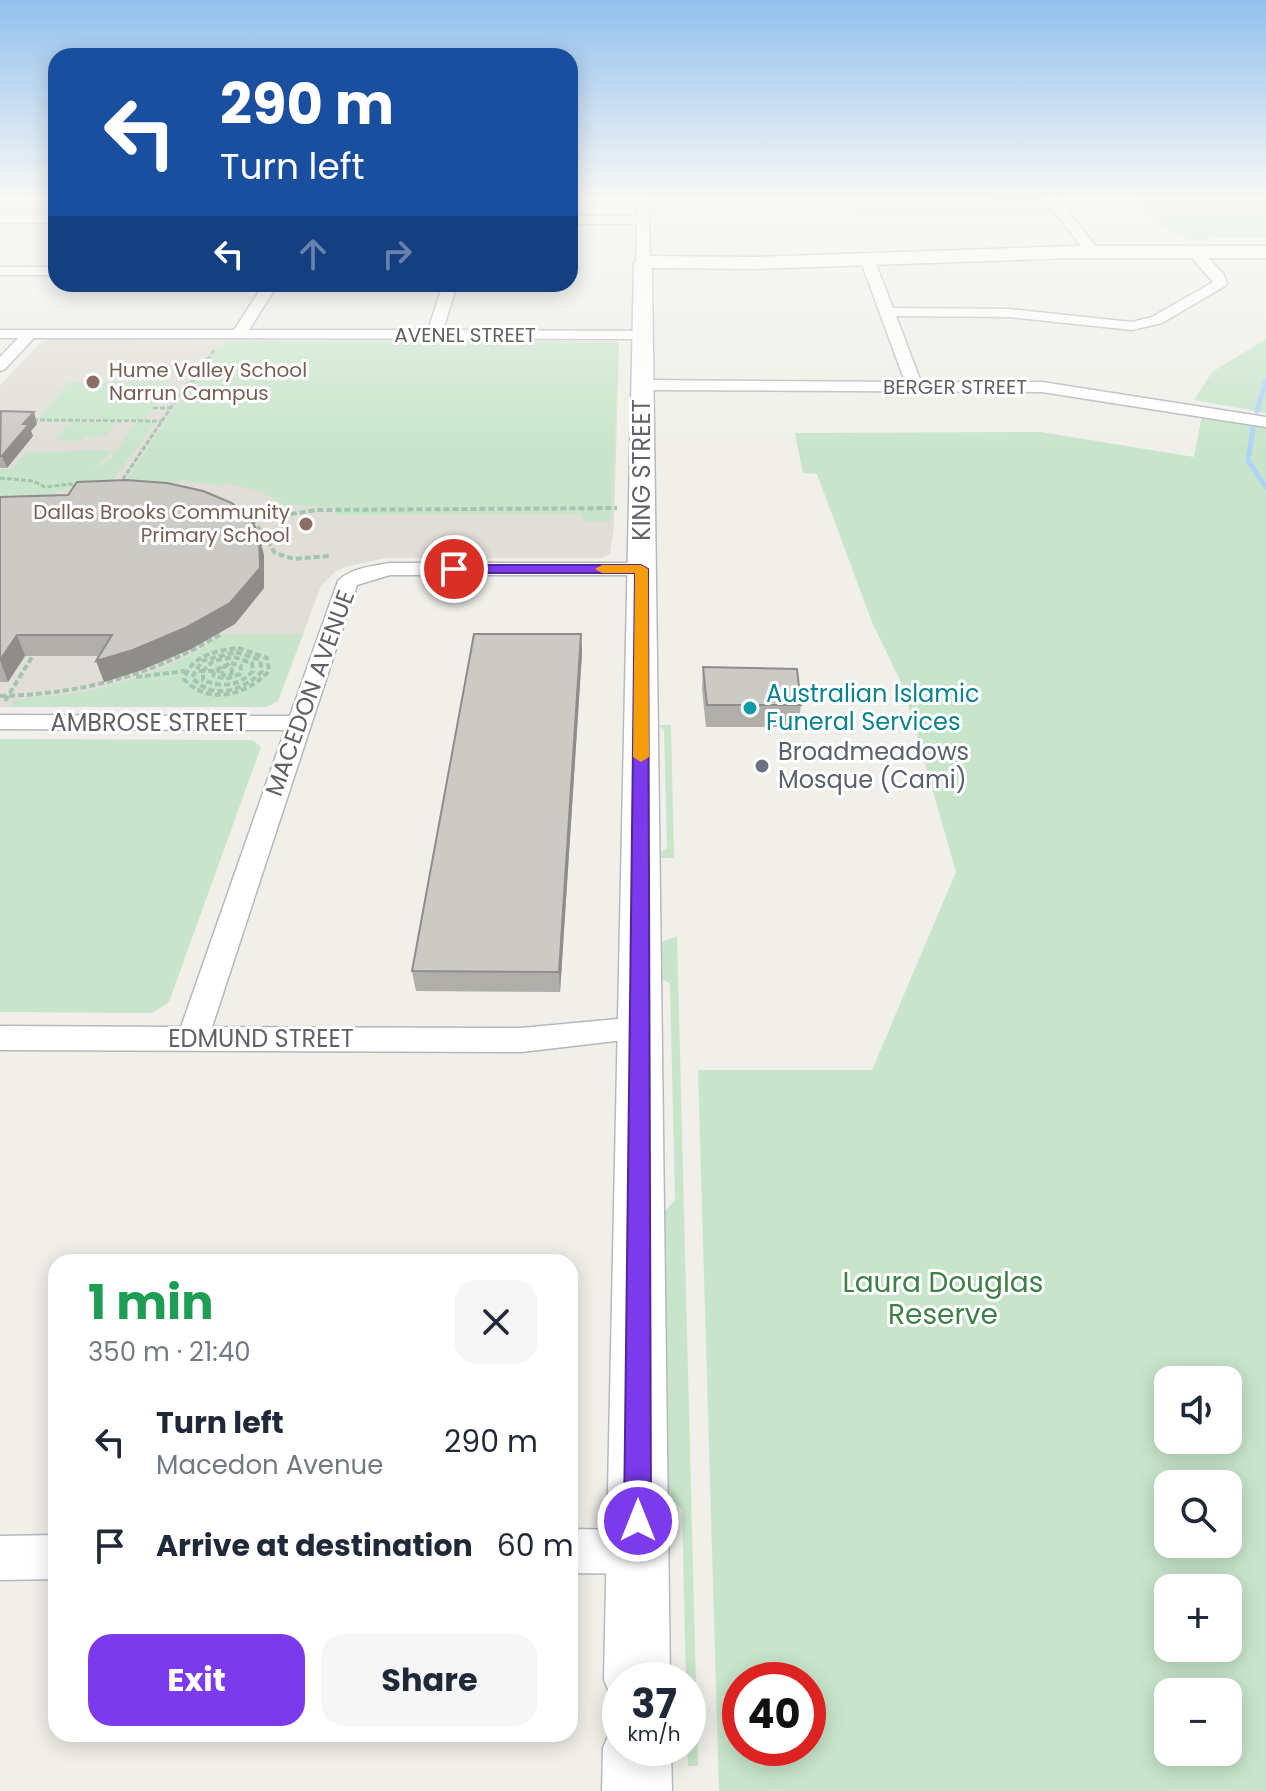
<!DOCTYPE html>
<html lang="en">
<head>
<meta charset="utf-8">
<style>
  :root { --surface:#fff; --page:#f6f6f7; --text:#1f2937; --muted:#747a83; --accent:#7c3aed }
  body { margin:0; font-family:Poppins,sans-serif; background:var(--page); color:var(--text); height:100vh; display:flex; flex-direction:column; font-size:30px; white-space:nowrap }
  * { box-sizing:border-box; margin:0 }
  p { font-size:26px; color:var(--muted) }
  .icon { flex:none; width:44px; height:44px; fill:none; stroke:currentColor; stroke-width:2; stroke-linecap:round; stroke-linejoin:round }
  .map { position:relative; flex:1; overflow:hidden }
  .drawer { position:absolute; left:48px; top:1254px; width:530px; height:488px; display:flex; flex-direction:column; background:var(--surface); border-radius:24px; box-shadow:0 4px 20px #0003 }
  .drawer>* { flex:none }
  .top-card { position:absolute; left:48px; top:48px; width:530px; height:244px; border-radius:24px; box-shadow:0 4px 20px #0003; background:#1a4fa0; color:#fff; overflow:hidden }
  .buttons { position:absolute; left:1154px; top:1366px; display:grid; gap:16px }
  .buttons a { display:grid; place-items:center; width:88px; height:88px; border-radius:16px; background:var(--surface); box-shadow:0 4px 20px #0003; font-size:40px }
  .speed { position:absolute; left:602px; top:1662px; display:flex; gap:16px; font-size:40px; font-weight:700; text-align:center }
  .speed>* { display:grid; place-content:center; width:104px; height:104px; border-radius:50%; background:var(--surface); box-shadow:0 4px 20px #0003; line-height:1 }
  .speed small { font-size:20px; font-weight:400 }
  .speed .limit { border:12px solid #d22; background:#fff; color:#111 }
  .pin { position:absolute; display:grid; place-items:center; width:68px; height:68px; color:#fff; margin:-34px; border:4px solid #fff; border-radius:50%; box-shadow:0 2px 8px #0007 }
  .me { position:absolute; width:88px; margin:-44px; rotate:0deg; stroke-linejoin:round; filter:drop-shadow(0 0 6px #0008) }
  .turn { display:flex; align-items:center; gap:28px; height:168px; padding:0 40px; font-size:36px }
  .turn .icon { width:104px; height:104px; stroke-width:2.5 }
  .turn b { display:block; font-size:56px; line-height:68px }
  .lanes { display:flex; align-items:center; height:76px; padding:0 40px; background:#0003; justify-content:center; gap:40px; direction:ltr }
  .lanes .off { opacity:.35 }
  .round { display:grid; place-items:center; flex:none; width:84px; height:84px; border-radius:24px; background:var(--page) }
  .headline { display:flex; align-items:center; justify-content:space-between; height:136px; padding:0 40px }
  h1 { font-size:48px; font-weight:700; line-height:60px; color:#1e9e55 }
  .action { display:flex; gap:16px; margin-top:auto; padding:16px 40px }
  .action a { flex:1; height:92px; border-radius:24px; background:var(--accent); color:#fff; font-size:32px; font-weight:700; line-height:92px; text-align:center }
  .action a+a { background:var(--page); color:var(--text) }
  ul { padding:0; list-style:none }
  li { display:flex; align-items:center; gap:24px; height:104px; padding:0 40px }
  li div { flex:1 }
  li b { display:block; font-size:30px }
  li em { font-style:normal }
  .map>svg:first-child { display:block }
</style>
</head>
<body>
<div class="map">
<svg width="1266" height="1791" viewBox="0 0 1266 1791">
  <rect width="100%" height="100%" fill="#f0efe9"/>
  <!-- education -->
  <polygon fill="#e0ded7" points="48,340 616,341 619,343 614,526 610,554 601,558 385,558 345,567 335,572 321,586 278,701 266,707 0,707 0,385 40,343"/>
  <!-- green -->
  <g fill="#c8e5cb" fill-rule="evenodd">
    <polygon points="1136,197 1266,197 1266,238 1213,238 1195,242 1163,226"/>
    <polygon points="1266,339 1266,413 1194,400 1212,372"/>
    <polygon points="228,341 619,343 611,521 581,521 581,514 334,515 335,507 284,505 260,491 225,483 219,486 182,480 174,486 123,485 190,385 218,347"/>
    <polygon points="69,382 171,382 144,420 38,419"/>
    <path d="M1202 415 1266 427V1791H719L698 1070H872L956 872 903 687 872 622 817 474 803 473 795 433 1041 432 1194 457ZM1168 1380H1228V1440H1168ZM1168 1484H1228V1544H1168ZM1168 1588H1228V1648H1168ZM740 1680H808V1748H740ZM1168 1692H1228V1752H1168Z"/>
    <polygon points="136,422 156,422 112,481 66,489 0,512 0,469 12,469 26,452 114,450 91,473 111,458"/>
    <polygon points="68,423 116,423 106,436 85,437 81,441 56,440"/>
    <path d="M224 634H303L278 701 266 707H9L15 700C35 696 56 696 76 693 129 684 180 665 224 634Z"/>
    <polygon points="659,725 671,725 674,858 661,858 657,855 667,848 664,730"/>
    <polygon points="0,739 253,740 261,747 169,1002 152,1013 0,1012"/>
    <polygon points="677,936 698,1766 688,1766 682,1510 665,1493 662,1214 675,1200 670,984 659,976 659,943"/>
  </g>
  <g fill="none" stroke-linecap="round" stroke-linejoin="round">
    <!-- stream -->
    <g stroke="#b1d2f7" stroke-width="5">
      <polyline points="1257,411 1266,381"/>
      <polyline points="1253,428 1248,461 1266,487"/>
    </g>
    <defs>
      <g id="street">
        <polygon points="1044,197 1056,197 1098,249 1098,255 1088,255 1052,208 653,207 649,209 650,262 643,266 636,262 637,224 570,224 570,216 637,216 639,204 651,199 1047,200"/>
        <rect x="0" y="215" width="56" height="8"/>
        <polygon points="1189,249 1199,249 1223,273 1227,283 1225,286 1162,323 1132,330 1008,317 896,316 921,382 1042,382 1266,417 1266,427 1042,392 642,390 634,385 642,380 905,382 860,259 867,255 874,259 893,308 1008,309 1132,322 1152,317 1213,282 1189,255"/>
        <rect x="0" y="267" width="56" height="8"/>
        <polygon points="264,284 278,284 249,330 428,330 443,284 457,284 443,330 642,331 649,335 642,339 34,338 5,369 0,371 0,357 18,338 0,338 0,330 234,330"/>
        <path d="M390 563H641L651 569 641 575H390L357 585 212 1027 521 1028 639 1017 650 1021 655 1029 650 1037 521 1052 0 1050V1026L181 1027 285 730 0 729V715L290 716 338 581C350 568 373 566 390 563Z"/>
        <polygon points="570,1529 638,1530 653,1537 660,1552 653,1567 638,1574 570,1573"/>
        <polygon points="56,1535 56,1579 0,1580 0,1536"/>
      </g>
      <g id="secondary">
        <polygon points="1072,246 1266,246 1266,258 1072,258 757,269 652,268 670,1680 620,1680 620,1706 614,1703 604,1680 634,262 643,256 757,257"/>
        <polygon points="620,1721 620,1748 671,1748 672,1791 602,1791 603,1748 613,1724"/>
      </g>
    </defs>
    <!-- street casing -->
    <use href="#street" stroke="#b5b7bb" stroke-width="3"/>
    <!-- secondary casing -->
    <use href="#secondary" stroke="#b7b9be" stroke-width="3"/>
    <!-- path-far1 -->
    <g stroke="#a1c5af" stroke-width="3" stroke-dasharray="5 2" stroke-linecap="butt">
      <polyline points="163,393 179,394"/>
      <polyline points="153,408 170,408"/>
      <polyline points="33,420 162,421"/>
      <polyline points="0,478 33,481 45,487 71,484 80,488"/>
      <polyline points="119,485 186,385 194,380 214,350"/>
    </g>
    <!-- path -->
    <g stroke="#a1c5af" stroke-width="4" stroke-dasharray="6 3" stroke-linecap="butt">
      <polyline points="237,513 279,516 316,510 617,508"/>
      <polyline points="244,514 262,531 275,553 294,559 330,556"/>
      <path d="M238 648 267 658 269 671C247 695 208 706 184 679 192 655 215 651 238 648Z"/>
      <path d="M236 652 260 660 262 671C244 691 211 701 192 677L202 661Z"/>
      <path d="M234 657 252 663 253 671C239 686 222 688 203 680V671L213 661Z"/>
      <polygon points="231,663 241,666 240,674 226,679 214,676 213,671"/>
      <circle cx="227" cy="671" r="5"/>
      <polyline points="199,671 220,671"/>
      <polyline points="136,677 185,671"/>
      <path d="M0 696C80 694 152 676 221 634"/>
      <polyline points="5,701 35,652"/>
    </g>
    <!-- street -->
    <use href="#street" fill="#fff" fill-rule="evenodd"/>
    <!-- secondary -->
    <use href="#secondary" fill="#fff" fill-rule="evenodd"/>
  </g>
  <!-- wall -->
  <g fill="#afaea9">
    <polygon points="0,412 37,424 31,431 33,436 7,468 0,468"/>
    <polygon points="0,497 264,555 264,588 235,624 191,649 139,671 104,682 99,656 25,656 8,682 0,682"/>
    <polygon points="581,634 582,653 560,992 416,991 412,971"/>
    <polygon points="703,667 801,705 798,727 706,727 702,689"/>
  </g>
  <!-- shaded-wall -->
  <g fill="#8f8d8a">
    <polygon points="34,412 37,424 31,431 33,436 7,468 2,456 23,424"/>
    <polygon points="259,535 264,555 264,588 235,624 191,649 139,671 104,682 96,661"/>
    <polygon points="581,634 582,653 560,992 559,972"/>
    <polygon points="17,635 25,656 8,682 0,660"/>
  </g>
  <!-- building -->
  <g fill="#cccac5" stroke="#8f8d8a" stroke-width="2">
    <polygon points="1,411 34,412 23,424 29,424 2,456 0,456"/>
    <polygon points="126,480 167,483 203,491 232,503 251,519 259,535 260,568 230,603 185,628 133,650 96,661 112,635 17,635 0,660 0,497 68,495 77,482"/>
    <polygon points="474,634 581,634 559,972 412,971"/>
    <polygon points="703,667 797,669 801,705 707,705"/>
  </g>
  <!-- sky -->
  <linearGradient id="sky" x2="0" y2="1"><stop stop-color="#92c0ee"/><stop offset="0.44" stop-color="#f8f8f5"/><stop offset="1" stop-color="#f8f8f5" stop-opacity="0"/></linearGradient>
  <rect width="1266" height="448" fill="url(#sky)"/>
  <!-- route -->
  <polygon fill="#7c3aed" stroke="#51269a" stroke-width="2" points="641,565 648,569 651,1521 647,1531 638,1535 628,1531 624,1521 635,573 454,573 447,569 454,565"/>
  <!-- slow -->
  <polygon fill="#f59e0b" points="641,565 648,569 649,757 641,762 633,757 635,573 602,573 595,569 602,565"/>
  <!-- markers -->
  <g fill="#8d6e63" stroke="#fff" stroke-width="3">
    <circle cx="93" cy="382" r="8"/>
    <circle cx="306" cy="524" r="8"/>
  </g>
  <circle fill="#0f9aa8" stroke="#fff" stroke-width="3" cx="750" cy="708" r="8"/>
  <circle fill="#6b7280" stroke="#fff" stroke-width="3" cx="762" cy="766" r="8"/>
  <g text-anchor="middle" stroke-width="6" stroke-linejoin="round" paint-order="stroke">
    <!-- far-street labels -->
    <g font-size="20" fill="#606267" stroke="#fff">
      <text x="465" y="342">AVENEL STREET</text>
      <text x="955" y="394">BERGER STREET</text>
    </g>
    <!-- far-education labels -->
    <g font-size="20" fill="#785e54" stroke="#fff" text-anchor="start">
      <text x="109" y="377">Hume Valley School<tspan x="109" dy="23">Narrun Campus</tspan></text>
      <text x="290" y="519" text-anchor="end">Dallas Brooks Community<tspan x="290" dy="23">Primary School</tspan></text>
    </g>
    <!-- street labels -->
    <g font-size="24" fill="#606267" stroke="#fff">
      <text transform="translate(642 470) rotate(-90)" y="8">KING STREET</text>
      <text transform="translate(310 693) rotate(-70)" y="8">MACEDON AVENUE</text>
      <text x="149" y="731">AMBROSE STREET</text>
      <text x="261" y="1047">EDMUND STREET</text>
    </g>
    <!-- culture labels -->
    <g font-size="24" fill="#0d838f" stroke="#fff" text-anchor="start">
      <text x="766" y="702">Australian Islamic<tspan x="766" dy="28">Funeral Services</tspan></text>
    </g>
    <!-- worship labels -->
    <g font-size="24" fill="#5b616d" stroke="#fff" text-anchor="start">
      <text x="778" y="760">Broadmeadows<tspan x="778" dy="28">Mosque (Cami)</tspan></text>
    </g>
    <!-- near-park labels -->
    <g font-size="28" fill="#3e8047" stroke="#fff">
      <text x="943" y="1292">Laura Douglas<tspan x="943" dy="32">Reserve</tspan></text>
    </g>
  </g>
</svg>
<div class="buttons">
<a><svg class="icon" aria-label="sound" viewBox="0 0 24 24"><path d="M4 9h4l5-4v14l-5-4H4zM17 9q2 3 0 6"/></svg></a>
<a><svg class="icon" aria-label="search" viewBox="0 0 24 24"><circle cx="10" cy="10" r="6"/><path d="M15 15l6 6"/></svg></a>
<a>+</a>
<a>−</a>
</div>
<div class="speed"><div>37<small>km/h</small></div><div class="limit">40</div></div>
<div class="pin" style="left:454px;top:569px;background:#d93025"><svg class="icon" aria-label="arrive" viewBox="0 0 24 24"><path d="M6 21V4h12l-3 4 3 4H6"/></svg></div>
<svg class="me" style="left:638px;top:1521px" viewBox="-20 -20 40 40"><circle r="17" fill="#7c3aed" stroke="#fff" stroke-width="3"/><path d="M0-11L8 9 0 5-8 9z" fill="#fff"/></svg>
<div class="top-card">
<div class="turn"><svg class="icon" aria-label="left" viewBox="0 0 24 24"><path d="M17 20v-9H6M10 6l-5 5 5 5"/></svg><div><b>290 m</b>Turn left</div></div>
<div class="lanes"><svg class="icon" aria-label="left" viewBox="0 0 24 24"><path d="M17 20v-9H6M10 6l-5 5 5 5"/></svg><svg class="icon off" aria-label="ahead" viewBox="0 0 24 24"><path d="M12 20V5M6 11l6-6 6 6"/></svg><svg class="icon off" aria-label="right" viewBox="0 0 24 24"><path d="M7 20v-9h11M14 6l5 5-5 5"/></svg></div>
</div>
<section class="drawer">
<div class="headline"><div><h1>1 min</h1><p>350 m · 21:40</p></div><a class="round"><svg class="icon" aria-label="close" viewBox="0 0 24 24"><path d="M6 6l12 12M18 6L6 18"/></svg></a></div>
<ul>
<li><svg class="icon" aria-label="left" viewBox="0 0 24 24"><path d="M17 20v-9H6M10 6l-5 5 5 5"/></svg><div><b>Turn left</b><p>Macedon Avenue</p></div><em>290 m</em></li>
<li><svg class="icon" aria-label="arrive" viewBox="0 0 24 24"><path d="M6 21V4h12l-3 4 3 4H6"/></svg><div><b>Arrive at destination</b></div><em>60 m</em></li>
</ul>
<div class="action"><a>Exit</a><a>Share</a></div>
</section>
</div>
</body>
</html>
